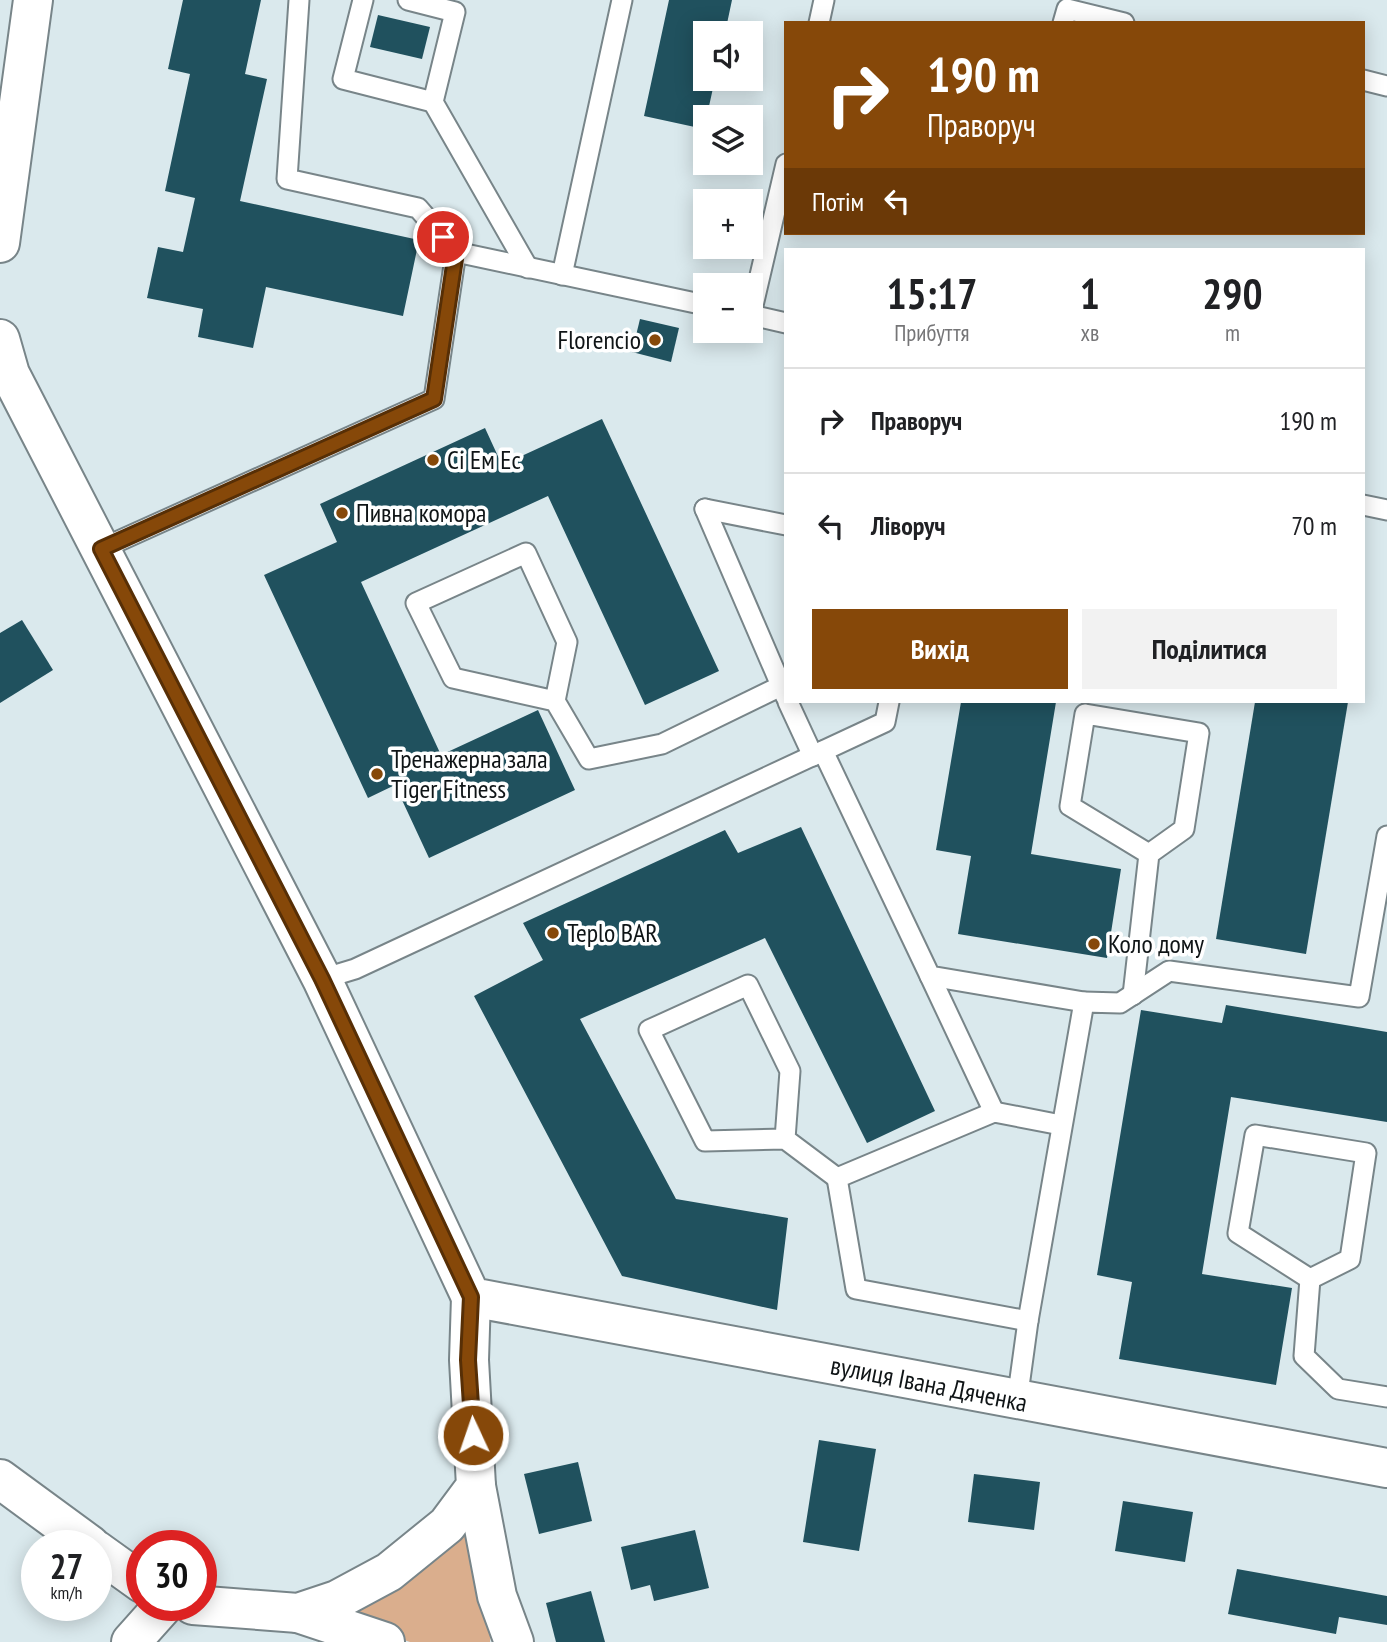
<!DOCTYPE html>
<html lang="uk">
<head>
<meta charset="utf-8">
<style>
  :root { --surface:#fff; --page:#f2f2f2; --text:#202124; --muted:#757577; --line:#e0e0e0; --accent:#864809 }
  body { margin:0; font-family:"PT Sans Narrow",sans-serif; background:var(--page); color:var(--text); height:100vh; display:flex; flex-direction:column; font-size:26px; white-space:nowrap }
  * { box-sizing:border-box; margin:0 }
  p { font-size:23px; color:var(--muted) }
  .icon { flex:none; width:38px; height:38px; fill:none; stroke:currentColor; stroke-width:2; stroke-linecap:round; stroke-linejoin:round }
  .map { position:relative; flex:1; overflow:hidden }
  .side { position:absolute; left:784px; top:248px; width:581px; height:455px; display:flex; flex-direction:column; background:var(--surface); border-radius:0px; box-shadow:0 4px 18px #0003 }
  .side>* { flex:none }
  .hud { position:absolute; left:784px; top:21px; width:581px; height:214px; border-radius:0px; box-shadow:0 4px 18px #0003; background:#864809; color:#fff; overflow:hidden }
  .buttons { position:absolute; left:693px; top:21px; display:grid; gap:14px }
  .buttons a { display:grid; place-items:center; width:70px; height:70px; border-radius:0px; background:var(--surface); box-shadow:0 4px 18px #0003; font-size:35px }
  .speed { position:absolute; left:21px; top:1530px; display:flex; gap:14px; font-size:35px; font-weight:700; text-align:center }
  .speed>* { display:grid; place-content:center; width:91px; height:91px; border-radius:50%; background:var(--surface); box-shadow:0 4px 18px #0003; line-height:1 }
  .speed small { font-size:18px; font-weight:400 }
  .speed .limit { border:10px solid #d22; background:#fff; color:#111 }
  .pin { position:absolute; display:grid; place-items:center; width:60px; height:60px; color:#fff; margin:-30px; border:4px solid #fff; border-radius:50%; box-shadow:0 2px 7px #0007 }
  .me { position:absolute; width:77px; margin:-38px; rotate:357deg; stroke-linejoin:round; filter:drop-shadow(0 0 5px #0008) }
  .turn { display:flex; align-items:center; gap:24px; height:147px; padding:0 28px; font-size:32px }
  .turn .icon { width:91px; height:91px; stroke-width:2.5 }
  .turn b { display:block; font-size:49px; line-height:60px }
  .then { display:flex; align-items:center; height:66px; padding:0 28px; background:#0003; gap:14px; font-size:26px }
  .eta { display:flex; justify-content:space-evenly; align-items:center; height:119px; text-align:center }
  .eta b { font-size:42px; font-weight:700; line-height:49px }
  .cta { display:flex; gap:14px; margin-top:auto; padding:14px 28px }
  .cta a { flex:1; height:80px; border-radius:0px; background:var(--accent); color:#fff; font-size:28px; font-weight:700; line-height:80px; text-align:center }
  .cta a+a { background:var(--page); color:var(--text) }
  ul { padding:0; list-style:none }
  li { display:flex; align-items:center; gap:21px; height:105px; padding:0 28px; border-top:2px solid var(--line) }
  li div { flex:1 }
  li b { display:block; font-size:26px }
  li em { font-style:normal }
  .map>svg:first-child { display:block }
</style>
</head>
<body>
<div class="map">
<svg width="1387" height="1642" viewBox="0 0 1387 1642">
  <rect width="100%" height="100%" fill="#dae9ed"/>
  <!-- green -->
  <polygon fill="#daae8d" points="465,1532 491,1632 490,1642 410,1642 343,1619"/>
  <!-- building -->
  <g fill="#20515e">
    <polygon points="183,0 261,0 245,74 267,79 240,201 419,240 403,316 266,287 253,348 198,337 203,309 147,298 158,247 183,252 195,198 165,191 190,74 168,69"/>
    <polygon points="669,0 732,0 725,33 705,33 705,79 715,79 704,129 644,116"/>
    <polygon points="378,15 430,27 422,59 370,47"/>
    <polygon points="640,319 679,328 671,362 632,352"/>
    <polygon points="602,419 719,671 645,705 548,496 361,582 441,755 538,710 575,790 429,858 395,785 368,798 264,575 337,542 320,504 485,428 502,465"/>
    <polygon points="22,620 53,670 0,703 0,633"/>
    <polygon points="961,702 1056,702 1031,854 1121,869 1107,958 958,934 971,856 936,850"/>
    <polygon points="1255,702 1348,702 1306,954 1216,939"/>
    <polygon points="801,827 935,1111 867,1143 765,938 580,1019 676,1199 788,1218 777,1310 622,1276 474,996 543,960 523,923 725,830 738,853"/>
    <polygon points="1226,1005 1387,1032 1387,1122 1231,1097 1202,1274 1292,1288 1276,1385 1119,1359 1132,1282 1097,1275 1141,1010 1222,1023"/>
    <polygon points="819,1440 876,1449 859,1551 803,1542"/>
    <polygon points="578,1462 592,1521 539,1534 524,1474"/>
    <polygon points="974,1474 1040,1482 1034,1530 968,1522"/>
    <polygon points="1123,1501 1193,1512 1185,1562 1115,1551"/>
    <polygon points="695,1530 709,1588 654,1601 650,1585 631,1590 621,1547"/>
    <polygon points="1237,1569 1387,1596 1387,1625 1339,1617 1336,1634 1228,1614"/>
    <polygon points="591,1591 605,1642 556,1642 546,1603"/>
  </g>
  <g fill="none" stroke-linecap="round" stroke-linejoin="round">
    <defs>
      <g id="service">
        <polyline points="299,0 287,179 418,208 456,252"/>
        <polyline points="363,0 343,79 433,102"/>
        <polyline points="408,0 455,12 433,102 528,268"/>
        <polyline points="819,23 824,0"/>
        <polyline points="1063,23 1067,9 1124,23"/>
        <polyline points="1363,80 1387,86"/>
        <polyline points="562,275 622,0"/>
        <polyline points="751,314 786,164"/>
        <polyline points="751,315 786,323"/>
        <polyline points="1363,505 1387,510"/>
        <polyline points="705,509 786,697"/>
        <polyline points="705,509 786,525"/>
        <polyline points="101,549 434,399 456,252 705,305"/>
        <polyline points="555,701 567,642 526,553 416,603 453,678 555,701 589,759 662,744 781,686"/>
        <polyline points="788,702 813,756"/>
        <polyline points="823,751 930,976 1084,1002"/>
        <polyline points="930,976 994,1112"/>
        <polyline points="322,979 355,969 885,722 889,702"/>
        <polyline points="1133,995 1149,854 1070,806 1085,714 1199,733 1184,829 1149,854"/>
        <polygon points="1255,1135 1366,1153 1350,1259 1310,1279 1238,1233"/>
        <polyline points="785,1139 705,1141 649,1030 748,985 790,1071 785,1139 837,1178"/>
        <polyline points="1310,1279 1304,1356 1338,1389 1387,1397"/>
        <polyline points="1028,1321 856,1289 837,1178 994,1112 1061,1125"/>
        <polyline points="1017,1401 1028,1321 1084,1002 1120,1003 1169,971 1359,997 1387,836"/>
      </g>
      <g id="minor">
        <polyline points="0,1479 90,1545"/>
        <polyline points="476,1486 497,1596 514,1642"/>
        <polyline points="96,1550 142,1583"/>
        <polyline points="193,1605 298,1613 337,1600 389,1572 447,1525 476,1486 469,1360 471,1297"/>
        <polyline points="298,1613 385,1642"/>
        <polyline points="131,1642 164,1605"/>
      </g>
      <g id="tertiary">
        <polyline points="0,243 33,0"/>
        <polyline points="0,339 10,374 322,979 471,1297 1387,1468"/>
      </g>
    </defs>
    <!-- service casing -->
    <use href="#service" stroke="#788589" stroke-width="23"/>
    <!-- minor casing -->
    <use href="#minor" stroke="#788589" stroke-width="42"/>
    <!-- tertiary casing -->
    <use href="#tertiary" stroke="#788589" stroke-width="42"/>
    <!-- service -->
    <use href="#service" stroke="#fff" stroke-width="19"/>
    <!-- minor -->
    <use href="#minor" stroke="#fff" stroke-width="38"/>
    <!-- tertiary -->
    <use href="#tertiary" stroke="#fff" stroke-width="38"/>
  </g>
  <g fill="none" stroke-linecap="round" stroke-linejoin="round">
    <defs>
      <polyline id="route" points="443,237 456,252 434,399 101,549 322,979 471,1297 468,1360 473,1435"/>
    </defs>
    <!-- route casing -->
    <use href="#route" stroke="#572f06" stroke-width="18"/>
    <!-- route -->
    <use href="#route" stroke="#864809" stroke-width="12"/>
  </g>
  <!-- markers -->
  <g fill="#864809" stroke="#fff" stroke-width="2.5">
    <circle cx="655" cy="340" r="7"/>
    <circle cx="433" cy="460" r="7"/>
    <circle cx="342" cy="513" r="7"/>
    <circle cx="377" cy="774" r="7"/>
    <circle cx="553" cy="933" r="7"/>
    <circle cx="1094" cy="944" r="7"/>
  </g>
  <g text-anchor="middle" stroke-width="7" stroke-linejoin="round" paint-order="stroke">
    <!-- poi labels -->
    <g font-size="26" fill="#0f1416" stroke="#fff" text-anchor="start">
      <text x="641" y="349" text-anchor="end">Florencio</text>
      <text x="447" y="469">Сі Ем Ес</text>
      <text x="356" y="522">Пивна комора</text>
      <text x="391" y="768">Тренажерна зала<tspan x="391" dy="30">Tiger Fitness</tspan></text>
      <text x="567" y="942">Teplo BAR</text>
      <text x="1108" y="953">Коло дому</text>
    </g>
    <!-- street labels -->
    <g font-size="26" fill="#0f1416" stroke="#fff">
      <text transform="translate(929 1384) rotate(11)" y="9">вулиця Івана Дяченка</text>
    </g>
  </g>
</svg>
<div class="buttons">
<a><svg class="icon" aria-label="sound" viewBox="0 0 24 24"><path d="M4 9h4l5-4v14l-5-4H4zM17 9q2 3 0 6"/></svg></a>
<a><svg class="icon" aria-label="layers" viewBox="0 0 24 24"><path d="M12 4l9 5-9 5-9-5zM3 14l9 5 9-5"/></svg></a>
<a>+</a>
<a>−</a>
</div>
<div class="speed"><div>27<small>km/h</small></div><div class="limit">30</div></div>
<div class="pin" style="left:443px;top:237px;background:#d93025"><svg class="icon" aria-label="arrive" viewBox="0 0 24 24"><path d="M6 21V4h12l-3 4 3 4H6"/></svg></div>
<svg class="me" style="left:473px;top:1435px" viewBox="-20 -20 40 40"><circle r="17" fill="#864809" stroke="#fff" stroke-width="3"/><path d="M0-11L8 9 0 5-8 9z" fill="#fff"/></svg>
<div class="hud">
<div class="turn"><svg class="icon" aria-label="right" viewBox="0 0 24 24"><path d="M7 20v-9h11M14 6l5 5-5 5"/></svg><div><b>190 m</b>Праворуч</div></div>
<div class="then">Потім<svg class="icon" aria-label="left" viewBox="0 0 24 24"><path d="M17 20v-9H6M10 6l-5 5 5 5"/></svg></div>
</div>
<section class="side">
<div class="eta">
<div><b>15:17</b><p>Прибуття</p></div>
<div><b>1</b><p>хв</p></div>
<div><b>290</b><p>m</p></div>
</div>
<ul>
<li><svg class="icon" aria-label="right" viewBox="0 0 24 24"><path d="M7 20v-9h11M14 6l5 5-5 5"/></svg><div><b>Праворуч</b></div><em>190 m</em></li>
<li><svg class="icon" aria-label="left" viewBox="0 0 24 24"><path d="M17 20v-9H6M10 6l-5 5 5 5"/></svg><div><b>Ліворуч</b></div><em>70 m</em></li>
</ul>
<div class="cta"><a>Вихід</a><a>Поділитися</a></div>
</section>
</div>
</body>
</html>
